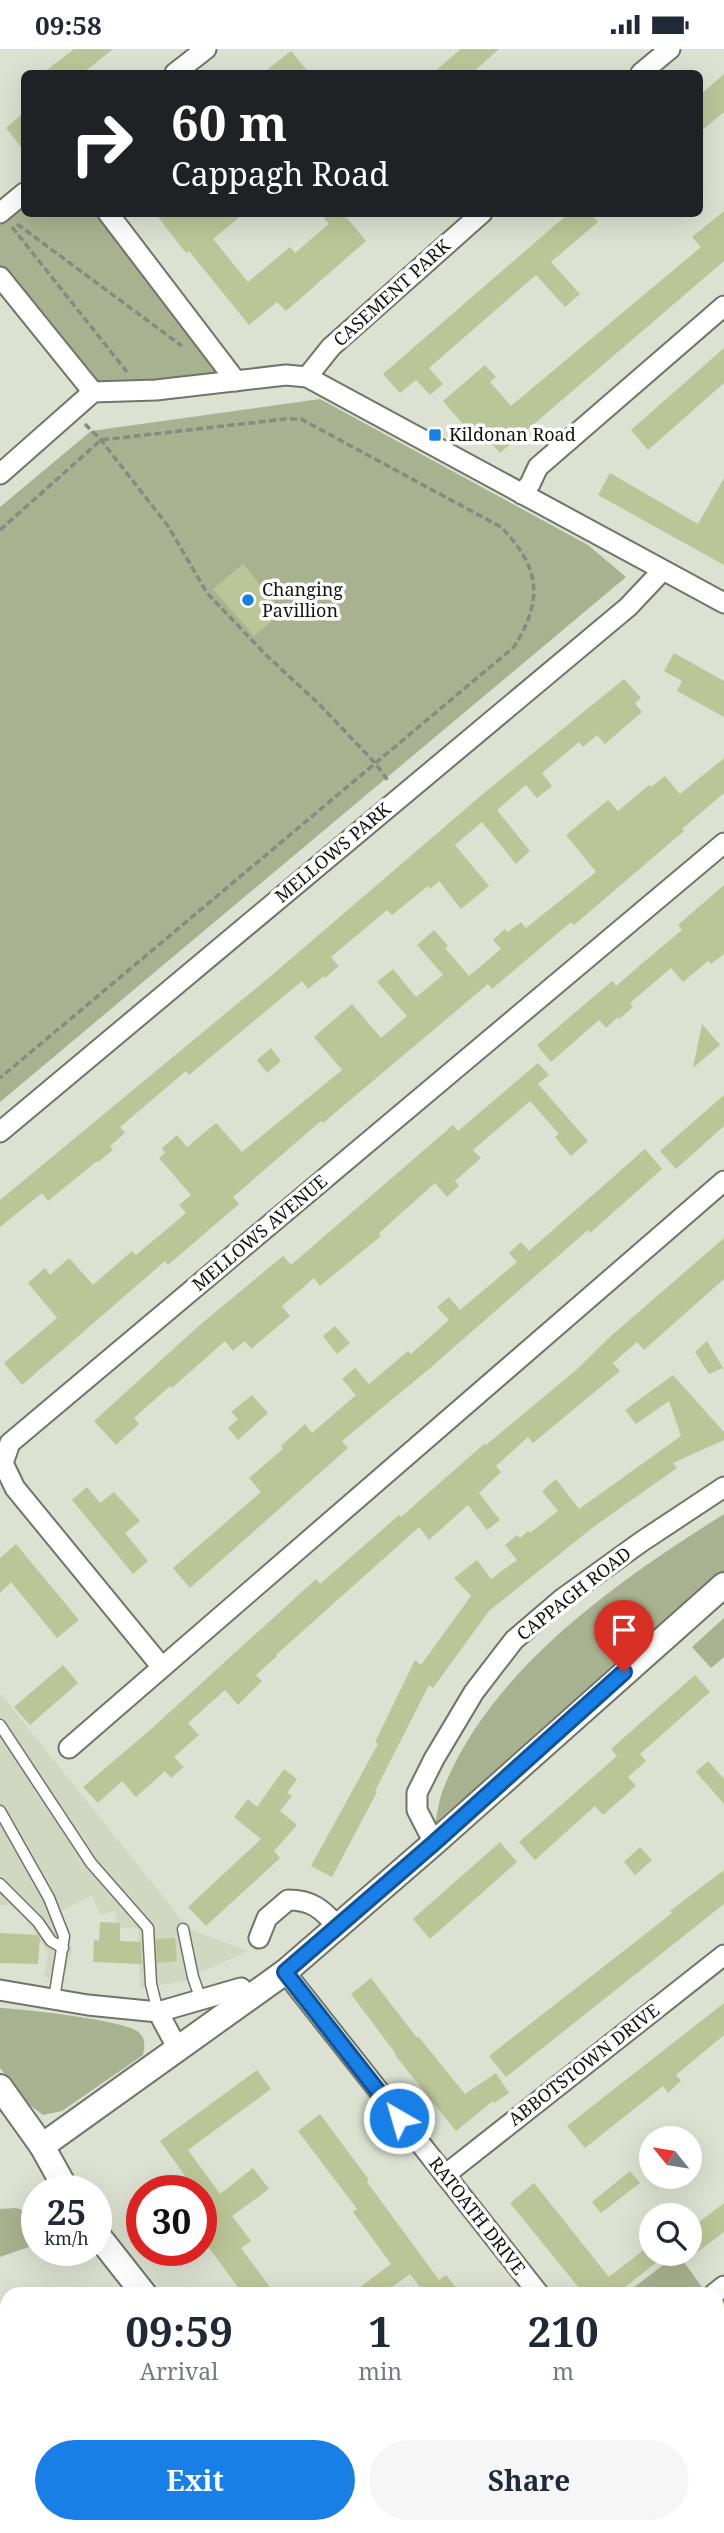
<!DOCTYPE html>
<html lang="en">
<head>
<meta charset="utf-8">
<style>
  :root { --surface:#fff; --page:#f6f6f7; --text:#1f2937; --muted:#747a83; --accent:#187fe7 }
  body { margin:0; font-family:"Noto Serif",serif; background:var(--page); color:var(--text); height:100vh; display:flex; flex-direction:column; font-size:26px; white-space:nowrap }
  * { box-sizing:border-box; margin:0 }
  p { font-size:23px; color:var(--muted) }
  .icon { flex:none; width:38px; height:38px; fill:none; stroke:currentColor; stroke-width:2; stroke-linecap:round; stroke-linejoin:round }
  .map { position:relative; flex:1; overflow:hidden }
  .drawer { position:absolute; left:0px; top:2238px; width:724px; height:247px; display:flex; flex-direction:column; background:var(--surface); border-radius:21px 21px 0 0; box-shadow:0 7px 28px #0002 }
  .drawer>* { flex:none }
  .banner { position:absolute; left:21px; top:21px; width:682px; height:147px; border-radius:10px; box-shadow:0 7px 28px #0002; background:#202124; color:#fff; overflow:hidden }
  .needle { width:46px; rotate:300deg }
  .tools { position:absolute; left:639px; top:2077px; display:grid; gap:14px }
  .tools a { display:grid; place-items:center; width:63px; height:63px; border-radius:50%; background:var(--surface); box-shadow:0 7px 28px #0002; font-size:35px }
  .speed { position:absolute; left:21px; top:2126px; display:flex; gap:14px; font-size:35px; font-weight:700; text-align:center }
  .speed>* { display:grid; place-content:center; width:91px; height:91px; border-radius:50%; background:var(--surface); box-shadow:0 7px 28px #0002; line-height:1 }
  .speed small { font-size:18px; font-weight:400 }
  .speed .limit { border:10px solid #d22; background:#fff; color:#111 }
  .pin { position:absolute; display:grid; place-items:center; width:60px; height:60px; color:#fff; margin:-72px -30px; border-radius:50% 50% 50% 0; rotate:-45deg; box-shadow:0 0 7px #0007 }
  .pin .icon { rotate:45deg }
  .me { position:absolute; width:77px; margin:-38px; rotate:322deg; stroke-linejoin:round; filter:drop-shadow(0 0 5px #0008) }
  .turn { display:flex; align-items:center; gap:24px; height:147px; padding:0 35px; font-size:32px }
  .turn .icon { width:91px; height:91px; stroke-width:2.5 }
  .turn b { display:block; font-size:49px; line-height:60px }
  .eta { display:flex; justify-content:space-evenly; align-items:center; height:119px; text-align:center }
  .eta b { font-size:42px; font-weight:700; line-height:49px }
  .action { display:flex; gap:14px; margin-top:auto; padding:14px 35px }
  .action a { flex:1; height:80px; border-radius:42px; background:var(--accent); color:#fff; font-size:28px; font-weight:700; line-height:80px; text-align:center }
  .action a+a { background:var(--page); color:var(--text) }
  .status { display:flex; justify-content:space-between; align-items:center; height:49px; padding:0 35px; background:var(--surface); direction:ltr }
  .status svg { height:19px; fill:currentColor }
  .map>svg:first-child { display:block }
</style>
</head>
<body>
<div class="status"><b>09:58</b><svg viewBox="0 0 49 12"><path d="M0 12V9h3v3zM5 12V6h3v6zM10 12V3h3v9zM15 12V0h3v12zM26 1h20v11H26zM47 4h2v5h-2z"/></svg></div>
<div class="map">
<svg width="724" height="2484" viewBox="0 0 724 2484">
  <rect width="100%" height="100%" fill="#dce1d1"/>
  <!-- built -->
  <polygon fill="#d1d7c0" points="0,1644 189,1880 248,1902 199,1924 188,1931 140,1940 138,1880 117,1878 115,1862 100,1866 92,1846 60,1863 72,1901 63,1934 44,1927 48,1905 32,1879 20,1864 9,1856 0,1856"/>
  <!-- green -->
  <g fill="#a9b290">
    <polygon points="24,145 24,164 108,165 235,332 93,343 0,232 0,165"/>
    <polygon points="320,350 588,496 626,528 0,1053 0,458 91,382"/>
    <path d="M724 1465V1525L435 1774C438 1763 439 1749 444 1738 493 1618 618 1532 724 1465Z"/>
    <polygon points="724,1569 724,1608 711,1619 692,1598"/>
    <path d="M0 1959C23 1960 122 1971 137 1982 146 1988 145 1997 143 2006L62 2062 43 2066 27 2054 0 2019Z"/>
    <polygon points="16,2159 29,2163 37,2181 37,2195 0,2208 0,2160"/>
    <polygon points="678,2205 707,2245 625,2245"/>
    <polygon points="724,2238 724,2423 718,2424 718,2245"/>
  </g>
  <!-- building -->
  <g fill="#bbc698">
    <polygon points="74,0 113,0 83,24 43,24"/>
    <polygon points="461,0 499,0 472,24 433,24"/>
    <polygon points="291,2 309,24 263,24"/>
    <polygon points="724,25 724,63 700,83 700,46"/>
    <polygon points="24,63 24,102 6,79"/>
    <polygon points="724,162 724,212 500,404 486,388 479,394 443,352 485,316 496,328 490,333 511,357 701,198 692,188"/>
    <polygon points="155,164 244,164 213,190 248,233 290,198 295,204 329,175 320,164 343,164 366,192 286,262 277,253 249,276 189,202 186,204"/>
    <polygon points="569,164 591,164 598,173 551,213 580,245 565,258 536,226 429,319 443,335 430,346 416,331 400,344 383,325"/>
    <polygon points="724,299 724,334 648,401 631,381"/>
    <polygon points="610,424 698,475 724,429 724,516 598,446"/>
    <polygon points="243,515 283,563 254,587 213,540"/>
    <polygon points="674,604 724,632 724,668 677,642 682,632 664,622"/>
    <polygon points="624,630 641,649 635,654 642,663 605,695 597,686 583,698 579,693 542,724 552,737 537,749 526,736 497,761 530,802 516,815 482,773 455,796 489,837 461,860 439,832 430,840 428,837 392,866 387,861 331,908 339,917 325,929 324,927 308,940 302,932 189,1026 186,1022 120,1078 125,1084 110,1097 113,1101 98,1113 97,1112 48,1152 42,1144 0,1178 0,1151 272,926 484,744"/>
    <polygon points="724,709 724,744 682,780 684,782 574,876 571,873 492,940 488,935 323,1074 321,1072 233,1148 239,1155 168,1216 165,1212 22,1336 4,1314 57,1269 28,1234 45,1219 50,1226 69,1209 93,1236 132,1202 136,1206 186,1164 179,1156 191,1146 159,1109 165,1104 162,1099 177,1086 187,1098 216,1074 242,1103 342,1021 314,988 352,955 381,989 407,967 377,933 393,920 416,948 443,926 417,896 434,881 448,897 445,899 469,927 501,900 493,891 505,880 508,883 521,873 526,879 596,823 566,786 608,751 618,762 649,736 651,738 665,727 680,745"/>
    <polygon points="724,836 724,905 711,915 708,912 683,933 671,919 630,954 633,958 619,970 618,968 606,979 599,971 551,1013 537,996 612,932 616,937 645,912 682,881 678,876"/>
    <polygon points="702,975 720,996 693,1019"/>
    <polygon points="271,999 281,1012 267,1024 257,1011"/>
    <polygon points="538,1014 549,1026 538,1035 588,1092 571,1107 555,1088 559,1085 530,1052 473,1101 481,1109 455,1132 459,1137 447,1148 435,1134 379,1184 381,1187 320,1237 314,1229 282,1257 290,1267 251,1300 245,1292 233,1302 225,1292 172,1339 170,1337 134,1369 139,1375 116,1396 94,1372 201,1275 283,1207 291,1216 453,1076 458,1082"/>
    <polygon points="724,1046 724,1077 676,1120 660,1102"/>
    <polygon points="645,1100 662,1120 590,1184 588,1181 429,1320 342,1392 348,1399 190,1539 173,1519 261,1443 249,1429 283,1400 281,1397 305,1375 312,1384 356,1346 342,1330 355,1319 369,1335 408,1302 411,1305 449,1271 437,1258 449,1248 460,1261 517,1213 509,1204 521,1193 529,1202"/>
    <polygon points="724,1189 724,1230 644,1301 637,1293 613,1314 620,1322 533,1394 528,1388 496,1417 501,1423 479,1444 500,1471 487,1481 468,1456 429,1491 419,1478 276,1606 277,1607 256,1626 262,1632 238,1656 225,1641 188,1674 199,1686 174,1708 184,1718 171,1729 165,1722 136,1748 122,1732 98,1754 83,1738 150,1681 316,1530 320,1535 399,1466 401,1468 484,1395 486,1396 576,1321 611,1287"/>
    <polygon points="335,1277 350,1294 337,1305 323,1287"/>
    <polygon points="707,1292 723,1319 709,1325 695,1303"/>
    <polygon points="673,1326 724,1383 724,1391 673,1414 677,1419 592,1479 489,1562 433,1639 429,1636 375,1742 377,1743 332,1828 311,1817 378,1695 375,1693 415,1611 421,1616 471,1547 454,1529 477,1511 491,1530 517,1511 505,1496 517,1486 520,1489 528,1482 530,1484 558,1462 542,1442 556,1430 579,1460 681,1387 669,1352 636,1375 625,1361"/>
    <polygon points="252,1346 268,1364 238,1391 228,1379 238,1370 231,1363"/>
    <polygon points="87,1438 100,1454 114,1443 140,1472 125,1484 148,1512 133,1525 72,1451"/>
    <polygon points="16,1495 79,1571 57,1589 11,1533 0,1544 0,1509"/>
    <polygon points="63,1616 78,1634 30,1676 14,1658"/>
    <polygon points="695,1626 710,1643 640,1705 646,1712 628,1728 636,1737 603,1766 595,1757 535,1811 519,1793 617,1707 611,1700"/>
    <polygon points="708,1712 724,1730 724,1755 696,1723"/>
    <polygon points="284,1720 297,1730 287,1744 292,1747 280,1762 297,1776 274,1802 280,1809 206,1877 188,1858 261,1790 234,1768 248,1750 257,1758"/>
    <polygon points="500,1793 517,1813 430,1890 413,1870"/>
    <polygon points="640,1798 652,1811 635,1826 624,1813"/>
    <polygon points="724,1821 724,1855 506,2028 489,2007 639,1890 672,1864 670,1862"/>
    <polygon points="100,1873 120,1874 120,1892 141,1893 142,1915 93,1913 94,1891 99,1892"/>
    <polygon points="0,1884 38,1886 40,1889 38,1915 0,1914"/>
    <polygon points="175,1889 177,1912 157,1914 156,1890"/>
    <polygon points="371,1929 417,1989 418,1987 465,2045 496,2024 509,2044 494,2054 493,2052 456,2082 395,2006 396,2005 351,1945"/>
    <polygon points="724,1954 724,1986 676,2026 681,2032 668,2044 663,2037 585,2099 567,2077"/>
    <polygon points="257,2021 271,2040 188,2101 220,2145 253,2119 269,2140 232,2167 251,2192 241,2199 275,2245 243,2245 201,2188 201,2142 167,2142 186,2128 160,2092"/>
    <polygon points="320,2065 369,2131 367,2133 439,2231 446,2226 461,2245 419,2245 423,2242 410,2225 382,2245 351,2245 391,2215 353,2163 357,2160 298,2082"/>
    <polygon points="630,2122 640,2134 601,2164 592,2153"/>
    <polygon points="534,2134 609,2228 651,2195 651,2205 667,2205 620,2242 622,2245 584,2245 510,2154"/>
    <polygon points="724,2154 724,2183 690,2209 690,2180"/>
  </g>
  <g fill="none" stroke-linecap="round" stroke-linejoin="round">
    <defs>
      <g id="service">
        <polyline points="0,1676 91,1814 148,1879 151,1935 158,1963"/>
        <polyline points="0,1762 49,1849 64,1887 54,1950"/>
        <polyline points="0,1835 38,1873 51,1892 63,1899"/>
        <polyline points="183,1880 193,1928 201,1951"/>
      </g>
      <g id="minor">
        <polyline points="175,24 206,0"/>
        <polyline points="641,24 670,0"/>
        <polyline points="0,164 24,144"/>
        <polyline points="108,164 236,332"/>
        <polyline points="0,228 93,343"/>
        <polyline points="307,328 331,298 482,164"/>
        <polyline points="0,425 93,343 156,341 286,326 307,328 724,554"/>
        <polyline points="522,445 530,435 538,418 724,257"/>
        <polyline points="0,1083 628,558 662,522"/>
        <polyline points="161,1617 15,1439 3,1414 10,1394 724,794"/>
        <polyline points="69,1699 724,1132"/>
        <polyline points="434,1794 417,1761 417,1744 434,1710 474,1643 514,1591 562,1550 641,1493 724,1438"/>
        <path d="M259 1889 267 1869 288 1851C312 1851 322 1860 338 1878"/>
        <polyline points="285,1923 539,2245"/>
        <polyline points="0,1941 88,1956 158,1963 178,2000"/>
        <polyline points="158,1963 241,1939 249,1949"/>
        <polyline points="445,2126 724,1906"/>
        <polyline points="714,2245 724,2237"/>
        <polyline points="718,2424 724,2424"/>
        <polyline points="0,2456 7,2452"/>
        <polyline points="208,2478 212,2484"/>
        <polyline points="604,2484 612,2478"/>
      </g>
      <g id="tertiary">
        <polyline points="0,2038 42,2097 67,2142"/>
        <polyline points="42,2097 285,1923 434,1794 724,1536"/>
        <polyline points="96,2184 144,2245"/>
        <polyline points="313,2478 317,2484"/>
      </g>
    </defs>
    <!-- service casing -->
    <use href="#service" stroke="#717567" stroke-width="13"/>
    <!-- minor casing -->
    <use href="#minor" stroke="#717567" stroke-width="23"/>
    <!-- tertiary casing -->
    <use href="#tertiary" stroke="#717567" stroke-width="28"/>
    <!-- path -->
    <g stroke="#878a7f" stroke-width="3.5" stroke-dasharray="7 3.5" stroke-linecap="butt">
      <polyline points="17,175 182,297"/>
      <polyline points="12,178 127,323"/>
      <polyline points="85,375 101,391 168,477 207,544 265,605 319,655 376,715 389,733"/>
      <path d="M0 481 101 391 285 370H301L501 478C540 518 544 550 514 598L0 1029"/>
    </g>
    <!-- service -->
    <use href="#service" stroke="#fff" stroke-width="10"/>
    <!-- minor -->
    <use href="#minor" stroke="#fff" stroke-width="19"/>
    <!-- tertiary -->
    <use href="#tertiary" stroke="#fff" stroke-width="24"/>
  </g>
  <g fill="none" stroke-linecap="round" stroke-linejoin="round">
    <defs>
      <polyline id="route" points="399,2069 285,1923 434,1794 624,1623"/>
    </defs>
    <!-- route casing -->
    <use href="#route" stroke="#105396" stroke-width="18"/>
    <!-- route -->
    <use href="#route" stroke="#187fe7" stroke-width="12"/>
  </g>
  <!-- markers -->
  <g fill="#187fe7" stroke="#fff" stroke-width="2.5">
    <rect x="428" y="379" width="14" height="14" rx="3.5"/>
    <circle cx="248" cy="551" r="7"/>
  </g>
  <g text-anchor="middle" stroke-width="7" stroke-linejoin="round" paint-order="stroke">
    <!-- street labels -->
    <g font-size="18" fill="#13140f" stroke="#fff">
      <text transform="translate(392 244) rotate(-42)" y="6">CASEMENT PARK</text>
      <text transform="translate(333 804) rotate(-40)" y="6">MELLOWS PARK</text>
      <text transform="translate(260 1184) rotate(-40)" y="6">MELLOWS AVENUE</text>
      <text transform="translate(574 1545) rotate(-38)" y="6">CAPPAGH ROAD</text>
      <text transform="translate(584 2016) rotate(-38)" y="6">ABBOTSTOWN DRIVE</text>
      <text transform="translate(477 2167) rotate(52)" y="6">RATOATH DRIVE</text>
    </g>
    <!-- poi labels -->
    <g font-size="18" fill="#13140f" stroke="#fff" text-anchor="start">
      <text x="449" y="392">Kildonan Road</text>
      <text x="262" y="547">Changing<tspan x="262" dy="21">Pavillion</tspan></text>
    </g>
  </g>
</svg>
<div class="tools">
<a><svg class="needle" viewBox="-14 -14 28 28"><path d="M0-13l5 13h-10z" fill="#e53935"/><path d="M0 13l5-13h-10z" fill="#747a83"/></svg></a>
<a><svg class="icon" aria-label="search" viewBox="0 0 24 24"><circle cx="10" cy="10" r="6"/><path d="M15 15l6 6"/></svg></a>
</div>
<div class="speed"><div>25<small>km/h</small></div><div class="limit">30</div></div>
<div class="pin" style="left:624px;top:1623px;background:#d93025"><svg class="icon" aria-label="arrive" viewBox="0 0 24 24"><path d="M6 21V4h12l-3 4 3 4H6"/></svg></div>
<svg class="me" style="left:399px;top:2069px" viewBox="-20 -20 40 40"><circle r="17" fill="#187fe7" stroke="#fff" stroke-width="3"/><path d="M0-11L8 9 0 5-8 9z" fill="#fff"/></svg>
<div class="banner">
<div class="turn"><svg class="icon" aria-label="right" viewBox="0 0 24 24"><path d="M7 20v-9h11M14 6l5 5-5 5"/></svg><div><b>60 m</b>Cappagh Road</div></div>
</div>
<section class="drawer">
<div class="eta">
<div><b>09:59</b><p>Arrival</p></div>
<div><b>1</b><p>min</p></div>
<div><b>210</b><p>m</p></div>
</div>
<div class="action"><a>Exit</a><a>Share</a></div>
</section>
</div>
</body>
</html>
